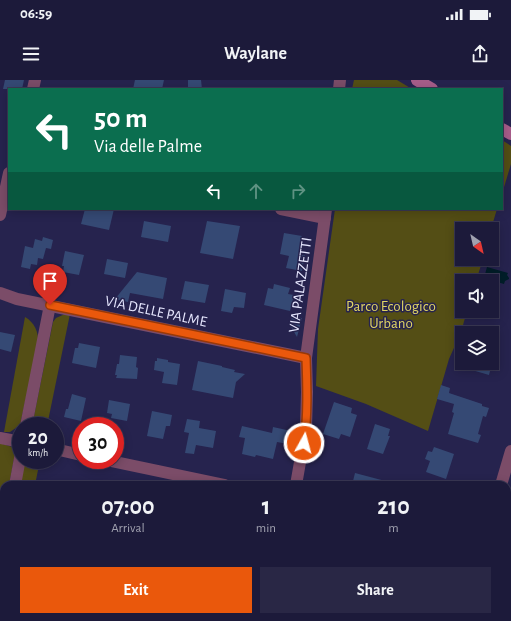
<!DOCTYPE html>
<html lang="en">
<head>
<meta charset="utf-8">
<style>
  :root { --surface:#1c1a3a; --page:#292745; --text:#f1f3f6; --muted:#a0a1af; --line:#3a3854; --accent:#ea580c }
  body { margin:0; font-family:"Alegreya Sans",sans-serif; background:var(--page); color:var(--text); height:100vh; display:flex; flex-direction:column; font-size:15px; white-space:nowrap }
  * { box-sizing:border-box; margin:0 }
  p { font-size:13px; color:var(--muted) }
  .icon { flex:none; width:22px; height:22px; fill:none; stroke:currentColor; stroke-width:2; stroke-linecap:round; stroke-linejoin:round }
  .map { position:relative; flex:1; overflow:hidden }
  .sheet { position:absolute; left:0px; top:401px; width:511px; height:140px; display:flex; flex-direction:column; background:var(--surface); border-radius:12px 12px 0 0; box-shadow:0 2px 10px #0003,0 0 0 1px var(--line) }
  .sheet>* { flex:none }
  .guide { position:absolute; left:8px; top:8px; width:495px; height:122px; border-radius:0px; box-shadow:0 2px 10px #0003,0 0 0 1px var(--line); background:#0b6e4f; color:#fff; overflow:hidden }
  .needle { width:26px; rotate:146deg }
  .controls { position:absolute; left:455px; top:142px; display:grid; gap:8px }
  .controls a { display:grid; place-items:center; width:44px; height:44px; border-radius:0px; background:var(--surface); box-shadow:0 2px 10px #0003,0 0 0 1px var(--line); font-size:20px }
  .speed { position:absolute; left:12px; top:337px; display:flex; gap:8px; font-size:20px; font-weight:700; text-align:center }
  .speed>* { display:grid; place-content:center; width:52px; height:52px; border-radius:50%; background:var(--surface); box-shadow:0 2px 10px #0003,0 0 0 1px var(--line); line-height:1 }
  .speed small { font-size:10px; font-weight:400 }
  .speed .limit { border:6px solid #d22; background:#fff; color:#111 }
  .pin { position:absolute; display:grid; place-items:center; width:34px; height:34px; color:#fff; margin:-41px -17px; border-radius:50% 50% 50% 0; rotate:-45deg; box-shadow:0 0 4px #0007 }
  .pin .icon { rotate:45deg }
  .me { position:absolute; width:44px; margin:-22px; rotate:7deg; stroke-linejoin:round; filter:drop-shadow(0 0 3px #0008) }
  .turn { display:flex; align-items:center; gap:14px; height:84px; padding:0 20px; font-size:18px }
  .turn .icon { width:52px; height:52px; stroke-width:2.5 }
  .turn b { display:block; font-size:28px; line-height:34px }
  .lanes { display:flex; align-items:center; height:38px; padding:0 20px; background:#0003; justify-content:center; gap:20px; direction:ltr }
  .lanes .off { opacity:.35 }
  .eta { display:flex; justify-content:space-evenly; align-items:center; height:68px; text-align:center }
  .eta b { font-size:24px; font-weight:600; line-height:28px }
  .primary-button { display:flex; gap:8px; margin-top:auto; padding:8px 20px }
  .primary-button a { flex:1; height:46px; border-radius:0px; background:var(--accent); color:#fff; font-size:16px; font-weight:600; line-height:46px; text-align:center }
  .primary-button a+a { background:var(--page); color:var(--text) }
  .status { display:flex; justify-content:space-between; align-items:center; height:28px; padding:0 20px; background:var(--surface); direction:ltr }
  .status svg { height:11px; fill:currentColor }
  header { display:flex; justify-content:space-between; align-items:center; height:52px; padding:0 20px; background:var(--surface); font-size:18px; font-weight:600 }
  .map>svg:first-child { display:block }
</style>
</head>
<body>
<div class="status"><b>06:59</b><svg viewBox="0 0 49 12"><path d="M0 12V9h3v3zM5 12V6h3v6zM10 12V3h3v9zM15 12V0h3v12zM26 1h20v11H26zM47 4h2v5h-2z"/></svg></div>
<header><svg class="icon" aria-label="menu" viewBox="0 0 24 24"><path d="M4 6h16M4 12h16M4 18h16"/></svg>Waylane<svg class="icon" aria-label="share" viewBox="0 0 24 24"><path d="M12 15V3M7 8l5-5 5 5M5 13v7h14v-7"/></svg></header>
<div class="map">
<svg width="511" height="541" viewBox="0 0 511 541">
  <rect width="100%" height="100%" fill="#26234e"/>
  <!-- green -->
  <g fill="#544e15">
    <polygon points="354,0 397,0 412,9 352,9"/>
    <polygon points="502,60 511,66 511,84 502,114"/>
    <polygon points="335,129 497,129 491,149 462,149 462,179 483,179 476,201 462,201 462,231 467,231 461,252 449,279 428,351 366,324 316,306 318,249"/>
    <polygon points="65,234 70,234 47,346 32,346 53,242 56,238"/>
    <path d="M25 237C34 242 39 252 38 263L20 345 10 352H4Z"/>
    <polygon points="0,363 12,367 15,374 9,405 4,405 4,429 0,449"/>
    <polygon points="25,380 40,380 35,405 20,405"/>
    <polygon points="351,537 405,537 404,541 354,541 351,540"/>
  </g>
  <!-- water -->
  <polygon fill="#001e29" points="487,187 508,193 507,195 509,198 509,199 505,201 504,204 484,198"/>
  <!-- building -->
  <g fill="#354974">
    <polygon points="5,0 24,0 22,9 3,9"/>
    <polygon points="135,0 164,0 162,9 133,9"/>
    <polygon points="188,0 201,0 202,9 188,9"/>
    <polygon points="85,129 114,129 109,150 81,144"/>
    <polygon points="144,141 171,146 168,162 141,157"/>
    <polygon points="207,141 240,146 233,179 200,173"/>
    <polygon points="284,153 302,156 299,172 302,172 302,175 305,175 302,191 286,188 289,176 280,174"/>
    <polygon points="43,157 53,160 51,169 46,168 43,179 38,178 37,185 31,184 30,189 21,187 25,166 33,168 35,159 42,161"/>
    <polygon points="65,171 84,175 79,195 63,192 64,186 62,186"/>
    <polygon points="107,179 128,183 125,198 104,194"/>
    <polygon points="137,192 167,198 163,219 130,213 128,222 115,219"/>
    <polygon points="185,201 209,205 205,223 181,219"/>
    <polygon points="274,204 290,208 288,214 294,215 290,231 264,225 268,208 273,209"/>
    <polygon points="225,209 246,213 244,228 234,227 232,233 221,231"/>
    <polygon points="292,237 302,238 297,257 290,245"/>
    <polygon points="0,252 15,255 11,272 0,269"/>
    <polygon points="79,263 100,267 96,288 72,283 75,268 78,268"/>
    <polygon points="120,275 137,277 136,287 138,288 137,299 116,298 117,295 115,295 117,284 119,284"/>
    <polygon points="157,278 168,280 168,282 180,284 177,305 162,303 164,292 154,290 155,281 157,281"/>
    <polygon points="198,281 222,286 222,287 235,290 234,292 245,294 236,302 233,318 192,310"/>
    <polygon points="475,283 492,283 489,295 472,290"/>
    <polygon points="441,305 450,308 449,313 482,324 482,326 489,328 486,337 483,336 478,354 481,355 478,363 448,354 454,333 452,332 454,324 437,319"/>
    <polygon points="72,314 86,318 81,341 64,337 66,329 68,329"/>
    <polygon points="109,320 130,324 127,341 111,338 112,334 107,333"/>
    <polygon points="334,322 352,328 351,333 357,335 350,357 341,354 339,359 323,354"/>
    <polygon points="152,331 172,335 170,346 166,346 163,359 147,356"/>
    <polygon points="187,339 200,341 199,348 216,351 213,368 196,365 194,374 185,373 189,353 184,352"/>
    <polygon points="375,344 390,349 388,356 390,356 383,374 367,369"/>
    <polygon points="242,346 272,353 273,347 291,351 288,364 277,362 273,379 256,375 255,377 242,374 245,358 239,357"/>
    <polygon points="434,367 454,374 446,399 426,392 430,381 425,379 428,371 432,372"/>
    <polygon points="355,393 389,402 388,405 352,405"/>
  </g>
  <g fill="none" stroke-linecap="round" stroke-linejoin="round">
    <!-- street -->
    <g stroke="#7b4c68" stroke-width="12">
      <polyline points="33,9 35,0"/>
      <polyline points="339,9 340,0"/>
      <polyline points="281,129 325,138"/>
      <polyline points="0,135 9,93"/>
      <polyline points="0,213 17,219 306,278"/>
      <polyline points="26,346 50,225"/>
      <polyline points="0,358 21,362"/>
      <polyline points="55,369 81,375"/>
      <polyline points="106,380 225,405"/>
      <polyline points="15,405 21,373"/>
      <polyline points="296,405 306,348 307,312 306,278 326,129"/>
      <polyline points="501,405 511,371"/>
      <polyline points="0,479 4,459"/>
      <polyline points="0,499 4,500"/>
      <polyline points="180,537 199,541"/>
      <polyline points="321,537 335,541"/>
      <polyline points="277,541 277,537"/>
      <polyline points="464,541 465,537"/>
    </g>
    <!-- secondary -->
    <g stroke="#a75d8a" stroke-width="12">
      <polyline points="417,0 432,9"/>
      <polyline points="502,49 511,54"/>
    </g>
  </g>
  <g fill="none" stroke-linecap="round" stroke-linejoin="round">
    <defs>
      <path id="route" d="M50 225 306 278C307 306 308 335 304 363"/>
    </defs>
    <!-- route casing -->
    <use href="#route" stroke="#983908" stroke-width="10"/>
    <!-- route -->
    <use href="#route" stroke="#ea580c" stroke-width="7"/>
  </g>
  <g text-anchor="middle" stroke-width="3" stroke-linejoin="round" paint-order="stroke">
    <!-- street labels -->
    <g font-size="15" fill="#e6e7fe" stroke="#26234e">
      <text transform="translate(300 205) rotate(-82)" y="5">VIA PALAZZETTI</text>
      <text transform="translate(156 231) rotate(12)" y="5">VIA DELLE PALME</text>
    </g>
    <!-- park labels -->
    <g font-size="15" fill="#e1d563" stroke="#26234e">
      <text x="391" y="231">Parco Ecologico<tspan x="391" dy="17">Urbano</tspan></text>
    </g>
  </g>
</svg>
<div class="controls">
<a><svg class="needle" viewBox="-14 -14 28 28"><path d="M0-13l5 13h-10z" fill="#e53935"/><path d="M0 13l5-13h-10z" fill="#a0a1af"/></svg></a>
<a><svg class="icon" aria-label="sound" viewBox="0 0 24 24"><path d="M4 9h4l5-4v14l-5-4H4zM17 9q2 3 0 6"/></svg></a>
<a><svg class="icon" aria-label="layers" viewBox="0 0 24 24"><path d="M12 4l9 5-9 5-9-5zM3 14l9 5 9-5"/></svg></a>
</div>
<div class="speed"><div>20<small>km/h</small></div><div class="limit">30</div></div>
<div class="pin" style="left:50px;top:225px;background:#d93025"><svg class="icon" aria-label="arrive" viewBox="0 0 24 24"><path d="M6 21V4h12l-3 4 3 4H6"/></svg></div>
<svg class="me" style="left:304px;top:363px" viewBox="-20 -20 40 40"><circle r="17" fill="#ea580c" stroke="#fff" stroke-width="3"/><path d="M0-11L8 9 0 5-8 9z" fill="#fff"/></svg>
<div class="guide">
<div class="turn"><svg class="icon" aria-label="left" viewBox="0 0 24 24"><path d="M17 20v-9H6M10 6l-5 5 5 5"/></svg><div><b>50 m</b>Via delle Palme</div></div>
<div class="lanes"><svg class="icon" aria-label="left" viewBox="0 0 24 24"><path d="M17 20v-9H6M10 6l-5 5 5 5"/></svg><svg class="icon off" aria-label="ahead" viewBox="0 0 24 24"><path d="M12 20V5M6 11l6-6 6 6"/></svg><svg class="icon off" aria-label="right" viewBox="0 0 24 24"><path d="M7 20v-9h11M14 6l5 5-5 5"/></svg></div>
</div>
<section class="sheet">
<div class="eta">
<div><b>07:00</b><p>Arrival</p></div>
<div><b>1</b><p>min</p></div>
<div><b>210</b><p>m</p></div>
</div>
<div class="primary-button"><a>Exit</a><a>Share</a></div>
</section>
</div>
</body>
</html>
